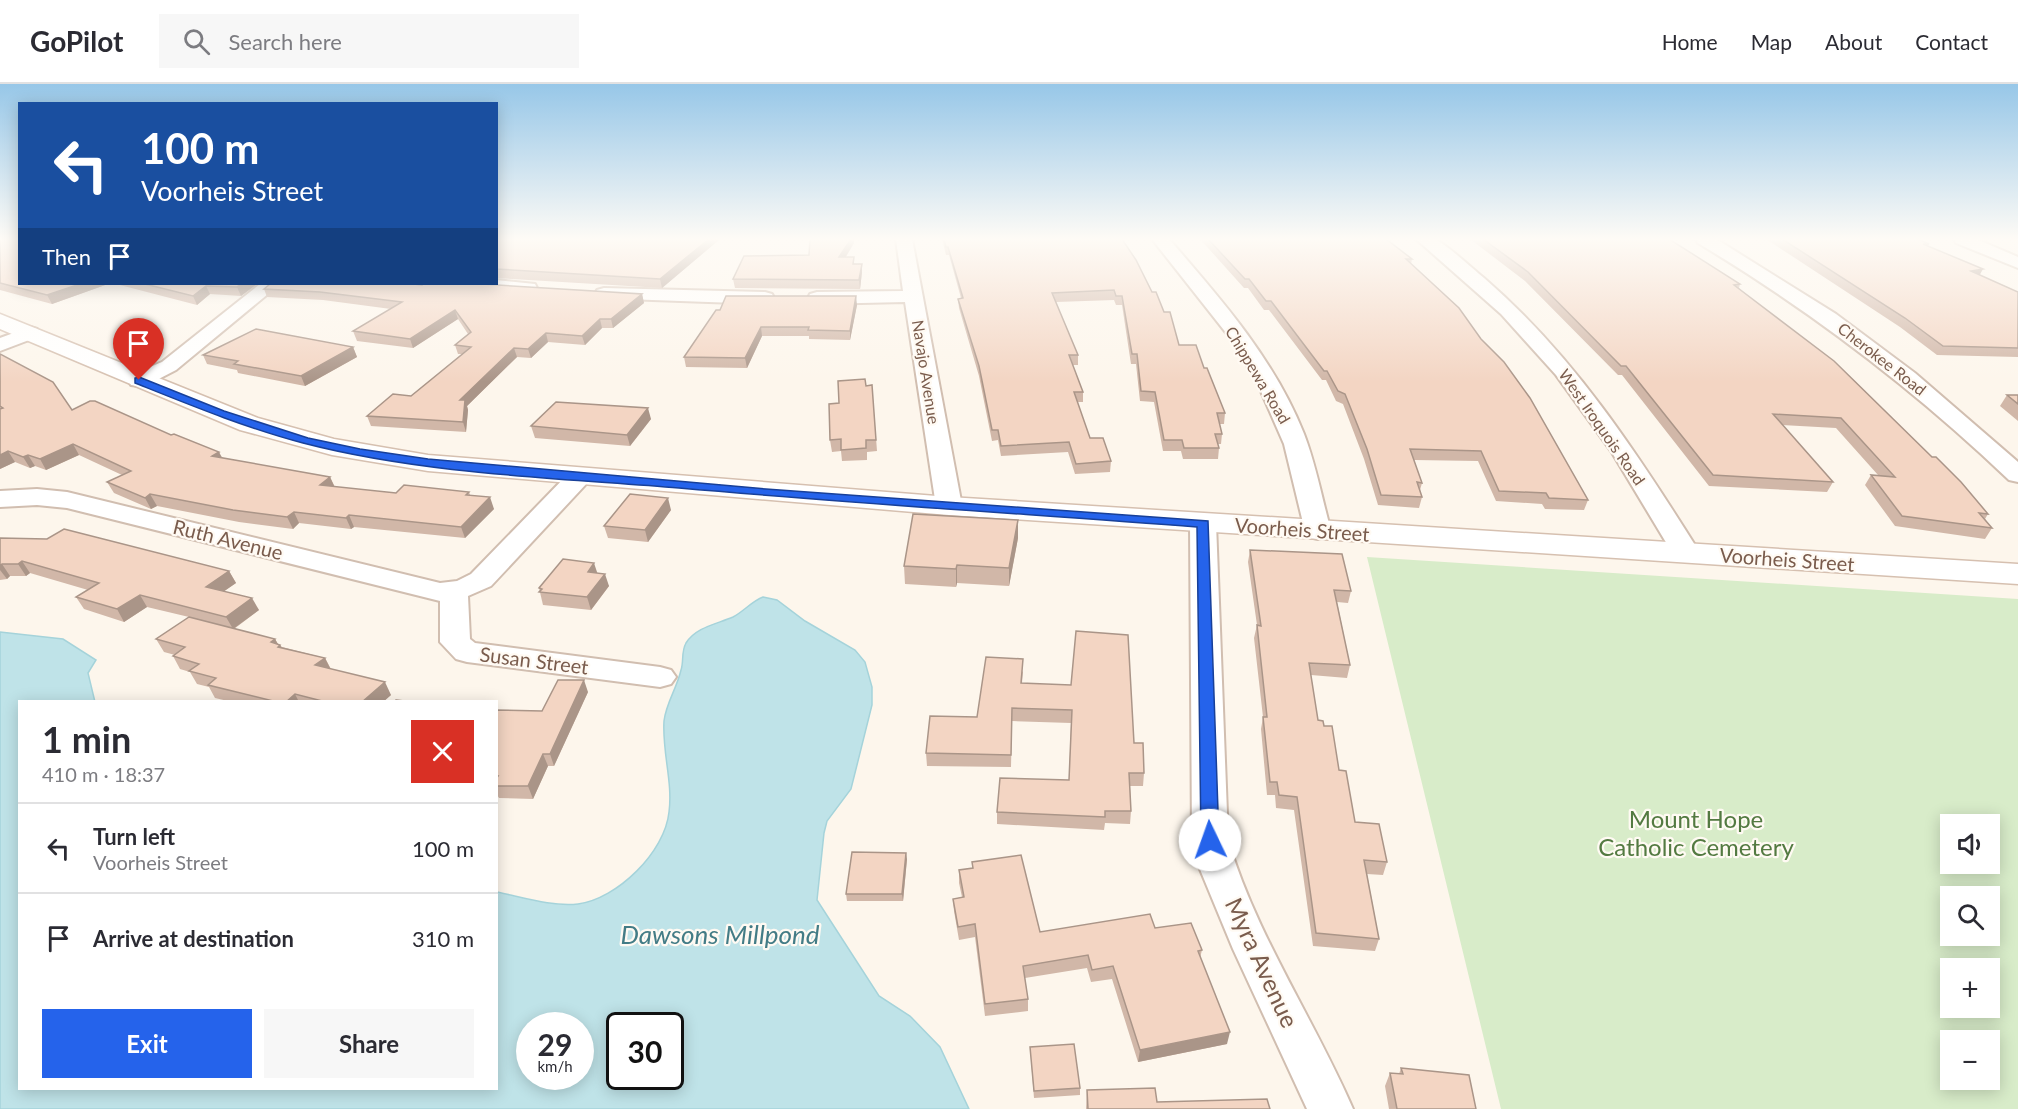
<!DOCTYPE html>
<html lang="en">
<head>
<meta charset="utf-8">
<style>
  :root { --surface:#fff; --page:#f7f7f7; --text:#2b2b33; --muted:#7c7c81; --line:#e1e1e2; --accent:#2563eb }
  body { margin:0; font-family:Lato,sans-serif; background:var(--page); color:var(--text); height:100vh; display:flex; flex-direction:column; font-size:22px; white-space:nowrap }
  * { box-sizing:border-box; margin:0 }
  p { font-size:20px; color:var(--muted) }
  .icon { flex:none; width:33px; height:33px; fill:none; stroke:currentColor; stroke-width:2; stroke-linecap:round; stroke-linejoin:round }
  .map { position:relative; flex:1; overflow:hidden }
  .drawer { position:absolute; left:18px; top:616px; width:480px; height:390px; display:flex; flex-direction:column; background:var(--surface); border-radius:0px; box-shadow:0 3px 15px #0003 }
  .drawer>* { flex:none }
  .guide { position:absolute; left:18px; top:18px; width:480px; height:183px; border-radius:0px; box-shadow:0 3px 15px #0003; background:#1a4fa0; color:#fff; overflow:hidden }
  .buttons { position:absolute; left:1940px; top:730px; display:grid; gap:12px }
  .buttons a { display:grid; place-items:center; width:60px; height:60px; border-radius:0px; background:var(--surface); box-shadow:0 3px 15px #0003; font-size:30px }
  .speed { position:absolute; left:516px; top:928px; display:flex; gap:12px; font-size:30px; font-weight:700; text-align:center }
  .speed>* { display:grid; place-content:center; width:78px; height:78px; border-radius:50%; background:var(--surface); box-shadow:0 3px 15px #0003; line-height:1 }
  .speed small { font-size:15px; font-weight:400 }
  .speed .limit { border:3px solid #111; border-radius:9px; background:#fff; color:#111 }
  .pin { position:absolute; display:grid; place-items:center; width:51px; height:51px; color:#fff; margin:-62px -26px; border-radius:50% 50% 50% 0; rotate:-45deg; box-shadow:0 0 6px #0007 }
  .pin .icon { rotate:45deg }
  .me { position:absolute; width:66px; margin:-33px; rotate:357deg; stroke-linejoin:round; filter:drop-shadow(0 0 4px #0008) }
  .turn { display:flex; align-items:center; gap:21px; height:126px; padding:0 24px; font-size:27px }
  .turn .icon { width:78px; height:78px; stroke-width:2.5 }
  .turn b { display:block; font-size:42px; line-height:51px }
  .then { display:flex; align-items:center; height:57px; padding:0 24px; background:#0003; gap:12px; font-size:22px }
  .round { display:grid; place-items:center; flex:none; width:63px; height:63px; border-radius:0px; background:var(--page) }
  .head { display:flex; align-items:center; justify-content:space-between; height:102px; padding:0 24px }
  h1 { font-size:36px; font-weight:700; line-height:45px }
  .cta { display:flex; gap:12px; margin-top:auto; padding:12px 24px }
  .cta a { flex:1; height:69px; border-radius:0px; background:var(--accent); color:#fff; font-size:24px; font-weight:700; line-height:69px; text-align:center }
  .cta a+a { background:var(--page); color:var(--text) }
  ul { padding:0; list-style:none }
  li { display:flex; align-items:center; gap:18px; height:90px; padding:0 24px; border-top:2px solid var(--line) }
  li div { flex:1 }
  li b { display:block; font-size:22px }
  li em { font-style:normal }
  header { display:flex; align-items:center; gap:36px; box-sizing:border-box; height:84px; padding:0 30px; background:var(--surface); border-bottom:2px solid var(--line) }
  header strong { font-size:28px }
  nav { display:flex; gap:33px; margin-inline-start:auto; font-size:21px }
  .search { width:420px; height:54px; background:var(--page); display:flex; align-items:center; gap:15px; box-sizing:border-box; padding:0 21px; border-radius:0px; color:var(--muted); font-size:22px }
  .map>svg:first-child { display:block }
</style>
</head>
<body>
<header>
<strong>GoPilot</strong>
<div class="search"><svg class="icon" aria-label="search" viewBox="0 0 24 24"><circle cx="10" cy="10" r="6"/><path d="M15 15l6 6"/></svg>Search here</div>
<nav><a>Home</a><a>Map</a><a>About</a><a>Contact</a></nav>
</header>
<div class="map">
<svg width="2018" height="1025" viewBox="0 0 2018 1025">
  <rect width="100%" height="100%" fill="#fdf6ec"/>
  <!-- green -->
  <path fill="#d8ecc9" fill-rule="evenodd" d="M1367 473 2018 515V1025H1501ZM1950 741H1989V780H1950ZM1950 813H1989V852H1950ZM1950 885H1989V924H1950ZM1950 957H1989V996H1950Z"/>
  <!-- water -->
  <path fill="#bfe3e8" stroke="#a5d3da" stroke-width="1.5" fill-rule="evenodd" d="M763 513 777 516 805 537 855 566 865 578 872 603V621L851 705 827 737 824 749 817 816 879 912 910 932 940 963 969 1025H0V548L63 555 96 576 88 589 95 618H20V1005H496L497 808C522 813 552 823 578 820 617 815 665 768 669 728 673 698 662 668 664 637 666 619 677 604 681 586 684 577 681 568 686 559 696 543 717 540 733 533 743 528 752 517 763 513ZM530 942H580V993H530ZM620 942H670V993H620Z"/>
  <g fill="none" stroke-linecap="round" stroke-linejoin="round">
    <defs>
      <g id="street">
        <polygon points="896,155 912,155 962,422 958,427 949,430 940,427 936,422 905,218 817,220 810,218 808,214 810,210 817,208 903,207"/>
        <path d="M1152 155H1169C1220 214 1275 276 1304 350 1316 381 1322 415 1331 447L1327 453 1318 455 1309 453 1305 447 1284 360 1256 296 1227 250Z"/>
        <path d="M1416 155C1421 155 1429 153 1434 155 1444 158 1474 186 1484 194 1574 272 1637 369 1700 469L1696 475 1686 477 1676 475 1611 367 1556 291 1501 230Z"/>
        <path d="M1696 155H1716L1836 230 1915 289 2018 378V398L2009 396C1914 305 1811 227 1698 159Z"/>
        <polygon points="1954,155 1976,155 2018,173 2018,184 1956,159"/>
        <polygon points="496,196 535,200 537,204 535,208 528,210 484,206 478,204 475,200 496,200"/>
        <polygon points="260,200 280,200 176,286 147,301 139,302 131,301 128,296 131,291 162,278"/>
        <polygon points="604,204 765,208 772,210 774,214 772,218 765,220 597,214 595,210 597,206"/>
        <polygon points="30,243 37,245 40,249 37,253 0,267 0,254"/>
        <polygon points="579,386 588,388 591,393 588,398 491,502 468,512 470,555 475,559 660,583 671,586 676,593 671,600 660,603 467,578 456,575 440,558 440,517 67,424 37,421 0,423 0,407 37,405 67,408 440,499 457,497 471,490 570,388"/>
        <path d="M1203 431 1212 433 1216 439 1228 756C1256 851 1314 935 1353 1025H1307L1233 865 1197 778 1192 756 1190 439 1194 433Z"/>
      </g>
      <polygon id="secondary" points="0,230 258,334 334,355 428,371 949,413 2018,480 2018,500 949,431 428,387 332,371 240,346 0,245"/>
    </defs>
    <!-- street casing -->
    <use href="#street" stroke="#d1beb0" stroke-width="4"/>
    <!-- secondary casing -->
    <use href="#secondary" stroke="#d6c0b0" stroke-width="3"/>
    <!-- street -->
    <use href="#street" fill="#fff" fill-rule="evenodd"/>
    <!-- secondary -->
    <use href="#secondary" fill="#fff" fill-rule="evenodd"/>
  </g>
  <!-- wall -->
  <g fill="#d1b7a8">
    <polygon points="0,155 108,200 52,220 0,206"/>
    <polygon points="496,155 720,155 662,204 496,194"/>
    <polygon points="810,155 854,155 854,159 846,173 855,180 862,188 860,205 735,204 733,195 809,171"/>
    <polygon points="942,155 1122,155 1149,204 1179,261 1204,284 1225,329 1224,340 1219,340 1222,350 1221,360 1218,360 1219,364 1218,375 1183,375 1181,367 1163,367 1154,318 1140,317 1136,280 1131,280 1122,221 1116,221 1114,216 1056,218 1078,271 1078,281 1073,281 1083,308 1083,318 1077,318 1090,354 1111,377 1110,388 1075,390 1068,368 1001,372 998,356 992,357 979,292 959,224 958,215 961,214 949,171 946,171"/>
    <polygon points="1200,155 1386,155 1412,175 1411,180 1588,416 1584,426 1545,425 1542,420 1496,417 1478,377 1414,376 1422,399 1420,406 1422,413 1419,424 1378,421 1364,375 1343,320 1336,317 1326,296 1322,296 1269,226 1264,226 1248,204 1244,204"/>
    <polygon points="1470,155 1669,155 1740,200 1739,204 1988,430 1985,435 1992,444 1985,455 1895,442 1865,401 1871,391 1878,391 1836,344 1782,341 1833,398 1827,408 1709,402 1622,291 1618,291 1525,197"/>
    <polygon points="1766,155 1918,155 1929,160 1928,162 1980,191 2018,208 2018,273 1937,271 1900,243"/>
    <polygon points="116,200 257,200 241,212 210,210 197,221"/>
    <polygon points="422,201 642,210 644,219 613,244 602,244 585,261 548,258 531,274 517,273 467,322 468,326 466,348 371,342 367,332 411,312 462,270 458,270 455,261 468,250 458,235 413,264 357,257 353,247 391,225 323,216 267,213 264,205"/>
    <polygon points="857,221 850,256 809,255 809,252 762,252 747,284 686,283 684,273 716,226"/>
    <polygon points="353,263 357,273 305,302 238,289 237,286 207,280 203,271"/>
    <polygon points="0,270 72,326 171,351 222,374 330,393 335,403 396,409 469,408 470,411 494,425 465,454 354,443 351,445 299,439 293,445 239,438 157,422 151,425 114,409 107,398 122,391 79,371 46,386 35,382 30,384 15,378 0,385"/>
    <polygon points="872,301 877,367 867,368 867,376 842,377 841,367 832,368 830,356 839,319 866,302"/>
    <polygon points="2007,311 2018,311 2018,337 2000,322"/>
    <polygon points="651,335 630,362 535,354 531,342"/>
    <polygon points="671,426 648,458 608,454 604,442"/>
    <polygon points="0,454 229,487 236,499 224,507 259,526 234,545 275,555 278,560 280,561 282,563 325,574 331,585 391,611 383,618 232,618 215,614 209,603 197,600 190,588 180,585 173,572 175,571 164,568 156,555 189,533 147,523 124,538 84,525 76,513 88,506 30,489 26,492 10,492 7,495 0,496"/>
    <polygon points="1018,454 1009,502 957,499 956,503 905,500 904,482"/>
    <polygon points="1250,466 1351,507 1348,519 1337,518 1350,581 1347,594 1311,591 1318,636 1324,642 1339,686 1355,738 1387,778 1383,791 1367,790 1379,855 1375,867 1313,862 1294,726 1276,724 1275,711 1267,711 1261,645 1263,633 1254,554 1257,541 1248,478"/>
    <polygon points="597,489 609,502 591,526 543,521 539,504"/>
    <polygon points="1023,587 1022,599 1134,659 1144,689 1143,702 1130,702 1131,727 1130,740 1105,739 1104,746 997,740 997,728 1069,696 1071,639 1012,637 1011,683 927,682 926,669 977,633"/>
    <polygon points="588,608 554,682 548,682 533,715 499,714 496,709 496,626 542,627"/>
    <polygon points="907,775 903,817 847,817 846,810"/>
    <polygon points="972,778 1040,848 1155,844 1202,866 1200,874 1227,960 1138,978 1112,895 1091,898 1087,884 1025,894 1028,915 1028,927 985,932 975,853 959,856 954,827 953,815 962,813 959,799 959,786 972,784"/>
    <polygon points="1030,963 1080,1004 1080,1011 1034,1014"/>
    <polygon points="1401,984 1476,1025 1389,1025 1385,1002 1390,989 1399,990"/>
    <polygon points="1087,1006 1157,1018 1270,1025 1086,1025"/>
  </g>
  <!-- shaded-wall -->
  <g fill="#aa9588">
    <polygon points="709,155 720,155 662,204 660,195"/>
    <polygon points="851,155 854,155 854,159 840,182 839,173"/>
    <polygon points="862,180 862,188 860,205 859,196"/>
    <polygon points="1983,185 1978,194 1971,187"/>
    <polygon points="80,200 108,200 52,220 47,211"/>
    <polygon points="242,200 257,200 241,212 237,203"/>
    <polygon points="206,202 210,210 197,221 193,212"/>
    <polygon points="642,210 644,219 613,244 611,235"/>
    <polygon points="856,212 857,221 850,256 850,247"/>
    <polygon points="455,226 458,235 413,264 410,255"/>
    <polygon points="600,235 602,244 585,261 582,252"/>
    <polygon points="761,243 762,252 747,284 745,274"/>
    <polygon points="546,249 548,258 531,274 528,265"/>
    <polygon points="353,263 357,273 305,302 301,292"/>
    <polygon points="514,264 517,273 467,322 468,326 466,348 463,338 460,316"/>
    <polygon points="648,324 651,335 630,362 627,351"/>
    <polygon points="73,360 79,371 46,386 40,375"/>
    <polygon points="8,367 15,378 0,385 0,371"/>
    <polygon points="219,368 225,379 212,372"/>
    <polygon points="28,371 35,382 30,384 23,373"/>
    <polygon points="330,393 335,404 320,401"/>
    <polygon points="150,410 157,422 151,425 145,414"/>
    <polygon points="490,413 494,425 465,454 461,443"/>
    <polygon points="668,414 671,426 648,458 645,446"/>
    <polygon points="294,428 299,439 293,445 287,433"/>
    <polygon points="349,431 354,443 351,445 346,434"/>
    <polygon points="1018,436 1018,454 1009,502 1009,484"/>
    <polygon points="22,477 30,489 26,492 18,480"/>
    <polygon points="594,479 598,491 588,488"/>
    <polygon points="2,480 10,492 7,495 0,486 0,482"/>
    <polygon points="957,481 957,499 956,503 956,485"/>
    <polygon points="229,487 236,499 213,515 206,503"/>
    <polygon points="605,490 609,502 591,526 587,513"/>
    <polygon points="140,511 147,523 124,538 117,525"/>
    <polygon points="252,514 259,526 233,545 226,533"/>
    <polygon points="275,555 279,562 280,561 287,573 271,558"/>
    <polygon points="325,574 331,586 315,581"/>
    <polygon points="584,596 588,608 554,682 550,670"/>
    <polygon points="385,598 391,611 383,618 362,618"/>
    <polygon points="295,610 299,618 286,618"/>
    <polygon points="543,670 548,682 533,715 528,702"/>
    <polygon points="906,769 907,775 903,817 902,810"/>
    <polygon points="1230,948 1227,960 1138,978 1140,966"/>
  </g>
  <!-- building -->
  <g fill="#f3d5c3" stroke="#aa9588" stroke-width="1.5">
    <polygon points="0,155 20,155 20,200 80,200 47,211 0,199"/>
    <polygon points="496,155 709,155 660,195 496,185"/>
    <polygon points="810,155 851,155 839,173 854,173 853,180 862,180 859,196 733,195 744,172 809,171"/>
    <polygon points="944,155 1122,155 1136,176 1152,208 1156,208 1164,228 1170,228 1179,261 1196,261 1204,284 1207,284 1225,329 1217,329 1222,350 1215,350 1219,364 1184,364 1182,356 1164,356 1155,308 1141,307 1137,270 1132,270 1122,212 1116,212 1114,206 1052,209 1078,271 1069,271 1083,308 1074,308 1090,354 1103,354 1111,377 1076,380 1069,358 1001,362 998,346 992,346 979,282 958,215 963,214 948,163 946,163"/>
    <polygon points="1208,155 1386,155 1412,175 1406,175 1459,224 1481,255 1504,278 1530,314 1588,416 1549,414 1546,409 1499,407 1481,367 1410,365 1422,399 1417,398 1422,413 1381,411 1367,365 1345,310 1338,307 1327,287 1324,287 1271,217 1266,217 1249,195 1245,195"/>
    <polygon points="1483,155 1669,155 1740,200 1734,201 1834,277 1932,373 1936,373 1961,398 1988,430 1979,429 1992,444 1902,432 1871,391 1895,393 1841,334 1773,330 1833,398 1713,391 1626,282 1621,282 1528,188"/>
    <polygon points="1782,155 1918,155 1929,160 1923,160 1983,185 1971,187 2018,208 2018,264 1943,262 1905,234"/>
    <polygon points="145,200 242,200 237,203 206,202 193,212"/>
    <polygon points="270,200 413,200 422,201 422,200 481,200 642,210 611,235 600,235 582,252 546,249 528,265 514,264 460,316 465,316 463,338 367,332 393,310 411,312 471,263 455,261 471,248 455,226 410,255 353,247 402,218 320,208 264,205"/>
    <polygon points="726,212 856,212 850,247 808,246 809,243 761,243 745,274 684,273 716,226 720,226"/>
    <polygon points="256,245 353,263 301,292 234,280 238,277 203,271"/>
    <polygon points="0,270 53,298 72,326 90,317 95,317 171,351 174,350 219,368 212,372 330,393 320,401 396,409 404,401 469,408 466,411 490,413 461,443 349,431 346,434 294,428 287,433 233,426 150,410 145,414 107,398 131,387 73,360 40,375 28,371 23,373 8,367 0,371 0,325 3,324 0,322"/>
    <polygon points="865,295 866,302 872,301 876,356 866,356 866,364 841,366 841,355 830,356 829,320 839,319 838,297"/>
    <polygon points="2007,311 2018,311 2018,320"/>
    <polygon points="556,318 648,324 627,351 531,342"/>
    <polygon points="630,410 668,414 645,446 604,442"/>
    <polygon points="913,430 1018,436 1009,484 957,481 956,485 904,482"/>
    <polygon points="64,445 229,487 206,503 252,514 226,533 140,511 117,525 76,513 99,499 22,477 18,480 2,480 0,482 0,454 47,455"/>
    <polygon points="1250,466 1342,470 1351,507 1334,506 1350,581 1309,579 1318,636 1323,637 1324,642 1332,642 1339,686 1346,687 1355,738 1379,740 1387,778 1364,776 1379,855 1316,849 1297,713 1279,711 1277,698 1270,698 1263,633 1267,633 1257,541 1261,542"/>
    <polygon points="563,475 594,479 588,488 605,490 587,513 539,508 542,505 539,504"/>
    <polygon points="189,533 275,555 271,558 280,561 278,563 325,574 315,581 385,598 362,618 326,618 295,610 286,618 277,618 208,601 216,594 189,587 199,580 173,572 185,563 156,555"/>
    <polygon points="1076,547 1128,551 1134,659 1143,659 1144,689 1129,689 1131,727 1105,727 1105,733 997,728 1000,694 1069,696 1072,626 1012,624 1011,671 926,669 930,632 977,633 986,573 1023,575 1021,599 1071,601"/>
    <polygon points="558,596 584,596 550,670 543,670 528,702 496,702 496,695 498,692 496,692 496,626 542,627"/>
    <polygon points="396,616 413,618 394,618"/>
    <polygon points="852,768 906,769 902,810 846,810"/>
    <polygon points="1021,771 1040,848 1150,830 1155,844 1191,839 1202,866 1198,867 1230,948 1140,966 1113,882 1092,886 1088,871 1023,882 1028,915 985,920 975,840 958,843 953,815 964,813 959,786 973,784 972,778"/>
    <polygon points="1074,960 1080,1004 1034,1007 1030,963"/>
    <polygon points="1401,984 1469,991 1476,1025 1397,1025 1390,989 1403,990"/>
    <polygon points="1155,1004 1157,1018 1267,1015 1270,1025 1088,1025 1087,1006"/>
  </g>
  <!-- sky -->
  <linearGradient id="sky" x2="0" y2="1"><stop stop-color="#97c7e8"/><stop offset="0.52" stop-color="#fefbf6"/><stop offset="1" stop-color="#fefbf6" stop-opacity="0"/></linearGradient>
  <rect width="2018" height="298" fill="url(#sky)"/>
  <!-- route -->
  <path fill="#2563eb" stroke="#184099" stroke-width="1.5" d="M139 293 224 327 308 354 360 365 428 375 766 405 1208 437 1219 756 1216 761 1210 763 1204 761 1201 756 1197 443C1024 430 851 419 679 404 557 394 422 390 303 359 246 344 190 321 135 299V294Z"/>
  <g text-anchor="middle" stroke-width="4.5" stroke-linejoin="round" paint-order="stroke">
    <!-- far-street labels -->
    <g font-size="16" fill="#7a5c4d" stroke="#fffaf3">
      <text transform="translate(1882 275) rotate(38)" y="6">Cherokee Road</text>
      <text transform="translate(926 288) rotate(81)" y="6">Navajo Avenue</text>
      <text transform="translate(1258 291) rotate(59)" y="6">Chippewa Road</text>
      <text transform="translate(1602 343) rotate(55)" y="6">West Iroquois Road</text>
    </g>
    <!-- street labels -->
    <g font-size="20" fill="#7a5c4d" stroke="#fffaf3">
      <text transform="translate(1302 446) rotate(4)" y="7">Voorheis Street</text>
      <text transform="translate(228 456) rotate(14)" y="7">Ruth Avenue</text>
      <text transform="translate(1787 476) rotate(4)" y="7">Voorheis Street</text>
      <text transform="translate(534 577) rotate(7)" y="7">Susan Street</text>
    </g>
    <!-- near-park labels -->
    <g font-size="24" fill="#537a41" stroke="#fffaf3">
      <text x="1696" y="744">Mount Hope<tspan x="1696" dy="28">Catholic Cemetery</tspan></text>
    </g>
    <!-- near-street labels -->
    <g font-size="24" fill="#7a5c4d" stroke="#fffaf3">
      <text transform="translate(1261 879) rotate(65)" y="8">Myra Avenue</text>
    </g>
    <!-- near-water labels -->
    <g font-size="26" font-style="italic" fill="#437c86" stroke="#fffaf3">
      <text x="720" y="860">Dawsons Millpond</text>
    </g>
  </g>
</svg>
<div class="buttons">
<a><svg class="icon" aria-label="sound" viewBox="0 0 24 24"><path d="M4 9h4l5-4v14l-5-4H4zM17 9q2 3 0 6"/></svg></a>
<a><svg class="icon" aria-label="search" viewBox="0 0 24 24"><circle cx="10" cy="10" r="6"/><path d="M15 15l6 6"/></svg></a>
<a>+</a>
<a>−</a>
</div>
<div class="speed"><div>29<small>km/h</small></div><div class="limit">30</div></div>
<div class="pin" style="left:139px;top:296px;background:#d93025"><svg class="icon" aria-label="arrive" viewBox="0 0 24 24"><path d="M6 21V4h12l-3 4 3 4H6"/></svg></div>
<svg class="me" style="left:1210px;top:756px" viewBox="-20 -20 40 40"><circle r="19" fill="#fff"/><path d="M0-13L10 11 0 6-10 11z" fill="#2563eb"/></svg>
<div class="guide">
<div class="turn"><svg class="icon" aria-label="left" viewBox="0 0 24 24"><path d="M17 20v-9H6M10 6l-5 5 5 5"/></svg><div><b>100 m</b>Voorheis Street</div></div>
<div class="then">Then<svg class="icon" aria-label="arrive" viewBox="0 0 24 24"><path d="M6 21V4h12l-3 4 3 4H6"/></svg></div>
</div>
<section class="drawer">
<div class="head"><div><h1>1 min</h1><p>410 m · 18:37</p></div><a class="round" style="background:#d93025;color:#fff"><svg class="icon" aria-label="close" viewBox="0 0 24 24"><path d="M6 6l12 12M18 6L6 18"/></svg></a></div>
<ul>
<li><svg class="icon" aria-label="left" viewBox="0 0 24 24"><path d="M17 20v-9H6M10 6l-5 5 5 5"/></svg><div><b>Turn left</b><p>Voorheis Street</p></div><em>100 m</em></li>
<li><svg class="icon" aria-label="arrive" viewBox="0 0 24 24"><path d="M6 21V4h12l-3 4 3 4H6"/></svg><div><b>Arrive at destination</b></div><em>310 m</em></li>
</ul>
<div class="cta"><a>Exit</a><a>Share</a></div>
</section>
</div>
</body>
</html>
